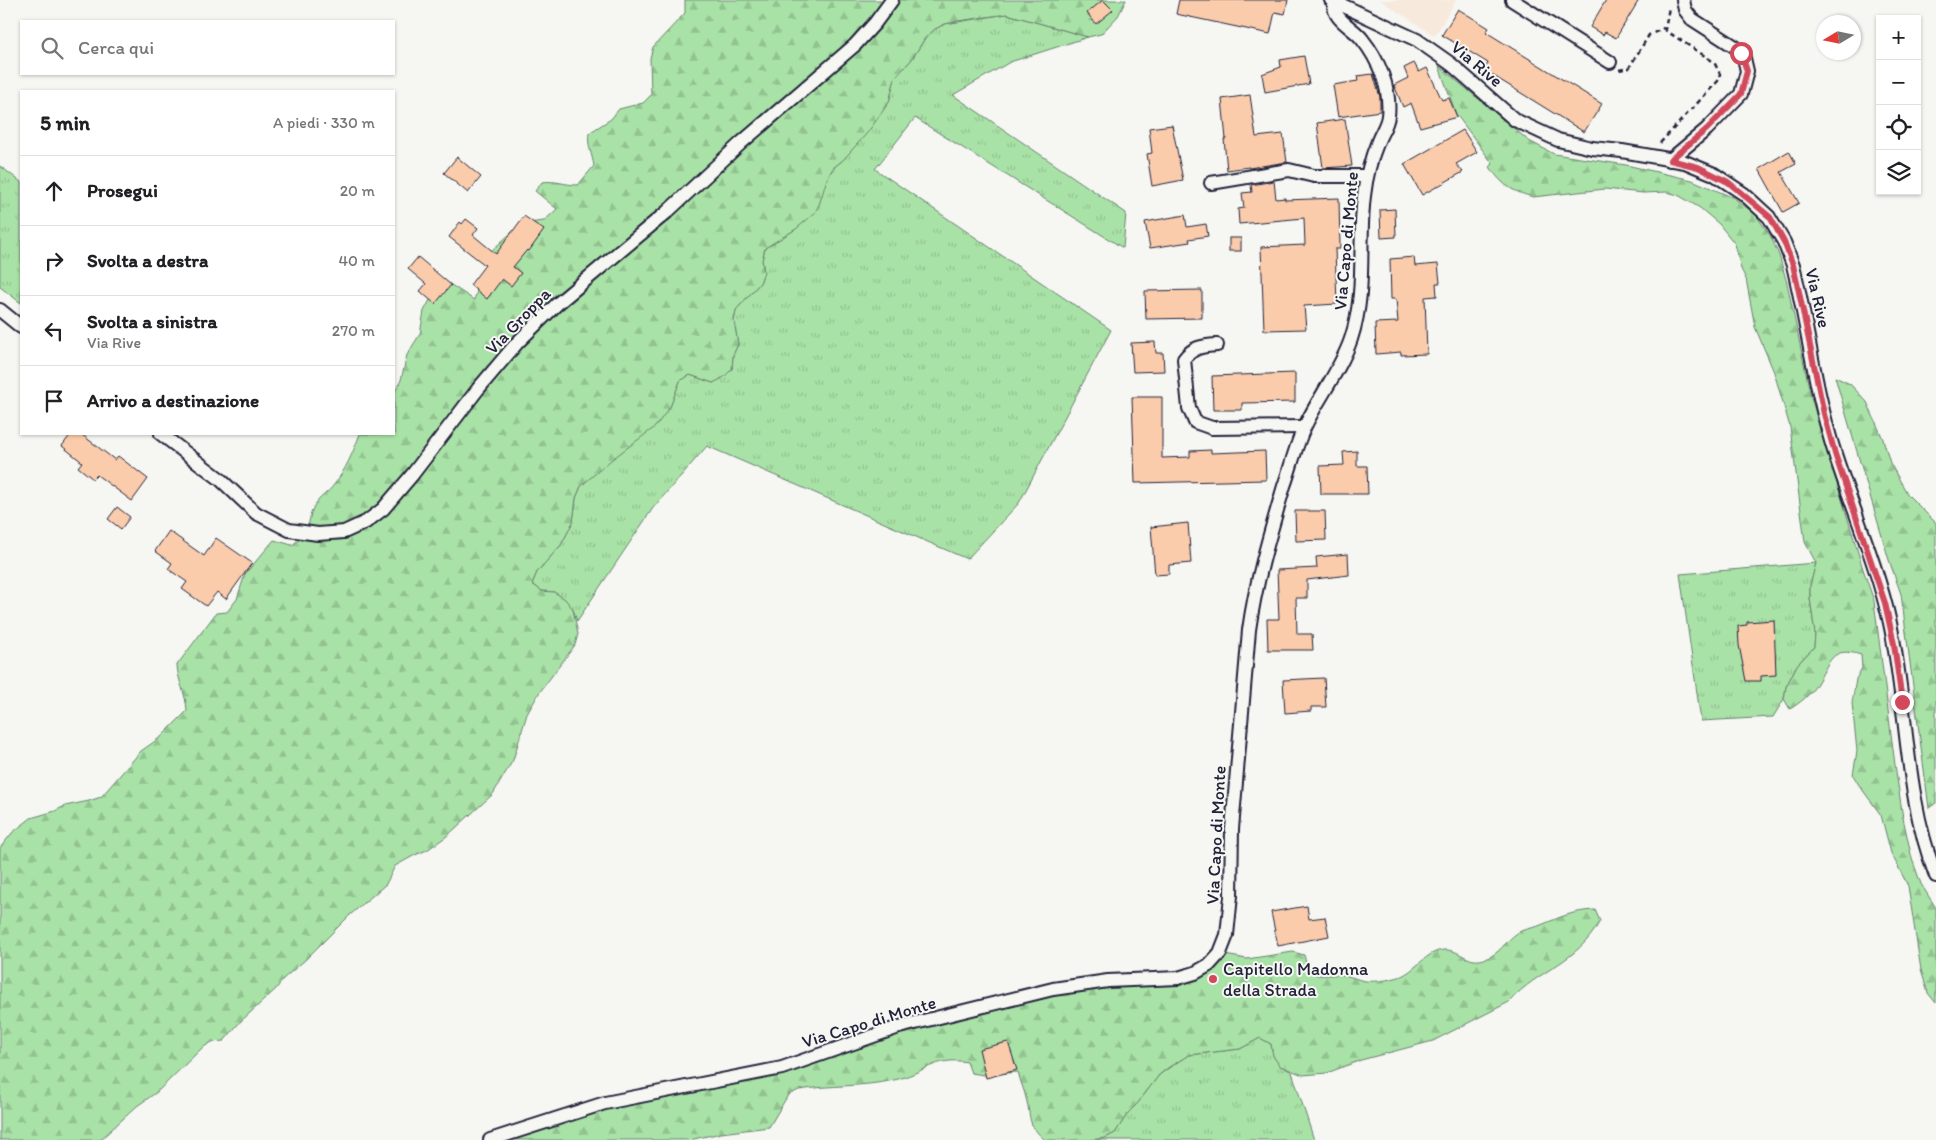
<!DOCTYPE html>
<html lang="it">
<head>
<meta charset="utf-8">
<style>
  body { margin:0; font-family:Itim,sans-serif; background:#f2f2f2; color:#202124 }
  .controls { position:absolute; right:15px; top:15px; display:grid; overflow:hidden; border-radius:0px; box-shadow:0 1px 4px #0004 }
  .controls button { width:45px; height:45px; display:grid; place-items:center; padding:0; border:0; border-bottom:1px solid #e0e0e0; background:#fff; color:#202124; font:25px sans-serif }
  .compass { position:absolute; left:1816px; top:15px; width:45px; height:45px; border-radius:50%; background:#fff; box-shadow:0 1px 4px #0004; rotate:260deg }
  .stop { position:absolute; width:15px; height:15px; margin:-11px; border:4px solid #d1495b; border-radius:50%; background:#fff }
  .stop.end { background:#d1495b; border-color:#fff; box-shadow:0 1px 5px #0008 }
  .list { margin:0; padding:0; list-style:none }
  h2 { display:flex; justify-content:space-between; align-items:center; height:65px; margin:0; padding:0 20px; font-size:21px }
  h2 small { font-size:16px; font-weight:400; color:#757577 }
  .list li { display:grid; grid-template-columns:32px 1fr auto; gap:15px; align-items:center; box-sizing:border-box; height:70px; padding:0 20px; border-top:1px solid #e0e0e0 }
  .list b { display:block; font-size:19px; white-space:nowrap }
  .list p { margin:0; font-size:16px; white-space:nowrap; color:#757577 }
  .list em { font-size:16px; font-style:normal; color:#757577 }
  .icon { flex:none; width:28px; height:28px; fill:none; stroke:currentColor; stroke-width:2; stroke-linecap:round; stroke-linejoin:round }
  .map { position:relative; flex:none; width:1936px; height:1140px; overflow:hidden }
  .search { position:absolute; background:#fff; box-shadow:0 1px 4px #0004; left:20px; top:20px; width:375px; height:55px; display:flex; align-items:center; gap:12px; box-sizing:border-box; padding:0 18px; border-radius:0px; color:#757577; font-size:19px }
  .panel { position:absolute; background:#fff; box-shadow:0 1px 4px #0004; left:20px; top:90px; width:375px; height:345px; border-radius:0px }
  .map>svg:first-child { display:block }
  .built { fill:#f8e9dd }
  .grass { fill:url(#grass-tufts); stroke:#668270 }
  .forest { fill:url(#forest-firs); stroke:#668270 }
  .building { fill:#fbccab; stroke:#22223b }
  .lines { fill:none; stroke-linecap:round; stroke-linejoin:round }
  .minor-casing { stroke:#22223b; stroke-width:16 }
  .path { stroke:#22223b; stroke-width:2.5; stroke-dasharray:5 4; stroke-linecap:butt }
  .minor { stroke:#f6f6f2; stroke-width:12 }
  .route { stroke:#d1495b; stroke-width:6 }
  .poi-dot { fill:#d1495b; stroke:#f6f6f2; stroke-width:2 }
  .labels { text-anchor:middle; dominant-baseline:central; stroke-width:4; stroke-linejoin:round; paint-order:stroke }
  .street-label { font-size:18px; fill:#22223b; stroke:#f6f6f2 }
  .poi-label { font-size:18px; fill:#22223b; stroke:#f6f6f2; text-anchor:start }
</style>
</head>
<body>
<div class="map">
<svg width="1936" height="1140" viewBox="0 0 1936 1140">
  <defs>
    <pattern id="grass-tufts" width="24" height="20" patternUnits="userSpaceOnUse" patternTransform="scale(1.25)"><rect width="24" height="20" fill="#a9e2a6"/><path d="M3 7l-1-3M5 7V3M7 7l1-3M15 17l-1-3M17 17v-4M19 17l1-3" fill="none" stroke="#91c290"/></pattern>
    <pattern id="forest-firs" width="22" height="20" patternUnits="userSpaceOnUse" patternTransform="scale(1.25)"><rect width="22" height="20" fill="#a9e2a6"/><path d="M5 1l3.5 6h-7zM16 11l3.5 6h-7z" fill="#91c290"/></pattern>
  </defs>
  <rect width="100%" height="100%" fill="#f6f6f2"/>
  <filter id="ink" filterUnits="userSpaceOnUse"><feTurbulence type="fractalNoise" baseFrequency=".02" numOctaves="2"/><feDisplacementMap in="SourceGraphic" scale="10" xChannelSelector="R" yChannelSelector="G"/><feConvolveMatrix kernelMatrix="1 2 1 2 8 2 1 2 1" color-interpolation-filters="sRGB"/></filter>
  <g filter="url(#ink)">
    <path class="built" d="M1380,0H1456L1435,36Z"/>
    <g class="grass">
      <path d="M1007,14L1088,37L1010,62L953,95L1126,213L1123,248L915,118L875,169L1111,330L1019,503L967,559L707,446L653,508L577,621L573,609L554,592L542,591L532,584L537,572L561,545L573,522L576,498L581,486L670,407L680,381L690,375L713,383L732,369L733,355L738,344L734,321L736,310L760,283L764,272L762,260L765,248L796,229L820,202L822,190L833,168L843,160L889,102L895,78L912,59L925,38L935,29L945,24Z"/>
      <path d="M0,166L21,182V303L0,287Z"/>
      <path d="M1816,563L1810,586V598L1815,634L1814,647L1797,665L1786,687L1784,699L1773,717L1701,721L1680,574Z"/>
      <path d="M1260,1038L1271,1044C1273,1059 1278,1065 1292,1072L1314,1140H1090L1105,1138L1115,1133L1128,1113L1137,1104L1159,1075L1179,1061L1189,1055L1240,1049Z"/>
    </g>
    <g class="forest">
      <path d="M685,0H1126L1118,16L1101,34L1088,37L1007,14L958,21L945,24L935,29L925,38L912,59L895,78L889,102L868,132L843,160L833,168L827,179L820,202L815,213L796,229L765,248L762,260L764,272L760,283L736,310L734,321L738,344L733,355L732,369L723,378L713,383L690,375L680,381L670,407L655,427L611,460L581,486L576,498L573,522L561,545L537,572L532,584L542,591L554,592L565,599L573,609L578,634L575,645L539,693L527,714L513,760L493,794L447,836L427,850L415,855L395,866L386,884L350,915L305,960L284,978L276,989L240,1022L224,1041L212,1042L202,1048L157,1092L137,1106L100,1140H0V848L12,833L31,818L55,811L65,806L89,801L101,797L141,751L161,737L187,711C186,693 178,682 177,665L216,613L227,612L237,599L245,574L274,540L292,545C316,528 304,519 317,502C321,496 329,492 333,486C346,470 353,452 360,434H394V394L401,380L407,355L420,334L424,311L430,300L445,281L474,300L490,252L521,224L544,221L557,209L535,191L542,182C555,180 565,185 578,185L594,166C592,153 587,146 589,133L611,119L619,109L643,103L651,95L650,58L653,47L685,13Z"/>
      <path d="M1439,66L1529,141L1554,154L1626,165L1692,180L1734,198L1755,214L1770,235L1779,255L1787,283L1811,397L1863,569L1874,601L1895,765L1903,818L1912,859L1921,884L1936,908V1003L1928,993L1921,970L1908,886L1891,853L1881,815L1859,785L1853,775L1857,751L1852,703L1856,679L1862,668L1861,655C1830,645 1830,663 1816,685C1810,695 1801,702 1790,709L1784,699L1786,687L1797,665L1814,647L1815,634L1810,598V586L1816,563L1805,542L1790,427L1774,372L1755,327L1746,279L1741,269L1735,244L1719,224L1700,208L1678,195L1667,192L1643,193L1605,189L1533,197C1511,191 1502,185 1490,167L1493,164L1456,114Z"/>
      <path d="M1835,377L1850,384L1867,402L1883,439L1890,463L1908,495L1936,523V803L1929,808L1901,594L1889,560Z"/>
      <path d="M1595,910L1600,921C1577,964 1539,968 1509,1002L1433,1041L1361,1060L1327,1073L1303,1075L1280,1066L1273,1056L1271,1044L1260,1038L1240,1049L1189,1055L1169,1067L1159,1075L1137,1104L1128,1113L1115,1133L1105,1138L1090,1140H1045C1026,1123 1032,1120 1026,1098C1024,1089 1020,1081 1018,1072L984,1075L971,1073L967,1062C935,1056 923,1074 894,1080C863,1087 830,1085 799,1090L788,1095L769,1127L721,1133L689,1140H502L572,1115L715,1085L870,1036L1023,998L1167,979L1225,955L1247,959L1293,952L1304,955L1307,967L1317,975C1325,976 1335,974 1343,975C1351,976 1358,980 1365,981C1376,982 1389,980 1399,977C1416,971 1426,951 1444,950C1462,949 1467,966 1487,958C1499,954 1506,941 1516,934C1524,928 1532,929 1541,925C1561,917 1572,911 1595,910Z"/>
    </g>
    <g class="building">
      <path d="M1103,0L1113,10L1096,24L1087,13Z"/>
      <path d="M1179,0H1288L1285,14L1275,12L1270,34L1176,14Z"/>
      <path d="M1606,0H1639L1616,38L1605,32L1603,35L1590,27Z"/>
      <path d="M1458,9L1489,28L1486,32L1602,104L1584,132L1484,70L1488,63L1442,35Z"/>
      <path d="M1304,56L1309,84L1265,92L1262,74L1281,67L1280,60Z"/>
      <path d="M1414,63L1419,72L1427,68L1442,100L1449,98L1457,117L1420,127L1411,103L1403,107L1394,85L1408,78L1404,68Z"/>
      <path d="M1373,74L1380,97V111L1338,117L1333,85L1358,81L1357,76Z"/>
      <path d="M1250,95L1256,137L1283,134L1287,162L1249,168V167L1227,170L1224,139H1226L1222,99Z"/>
      <path d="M1345,119L1352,166L1323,168L1317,123Z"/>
      <path d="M1172,125L1183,180L1152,186L1147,154L1152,153L1149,128Z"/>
      <path d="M1463,130L1477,152L1456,164L1463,172L1422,195L1404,164Z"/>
      <path d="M1789,151L1796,164L1781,172L1799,203L1783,212L1759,169Z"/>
      <path d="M457,157L481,177L468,193L444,173Z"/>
      <path d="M1274,181L1276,199L1285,198V200L1339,198L1340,249H1335L1337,304L1304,306L1306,329L1264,330L1261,247L1305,245L1304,218L1239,224L1238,209L1244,208L1242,193L1252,192L1251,185Z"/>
      <path d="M1395,209L1396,237L1381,238L1380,210Z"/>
      <path d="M1185,215L1187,227L1206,224L1208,236L1189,239L1190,242L1150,248L1145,222Z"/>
      <path d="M524,216L544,230L529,251L527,250L513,267L521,273L511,286L502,279L487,299L470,285L485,265L449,237L460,222L462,224L466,219L478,228L473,235L496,254Z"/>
      <rect x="1229" y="238" width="12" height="13"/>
      <path d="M418,257L451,285L435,304L420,291L426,284L408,269Z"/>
      <path d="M1414,257L1415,266L1438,264L1440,283H1436L1437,296L1425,297L1427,354L1401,355V352L1376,354L1375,323L1398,322L1396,299H1391L1390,259Z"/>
      <path d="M1202,290V318L1146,319L1145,291Z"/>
      <path d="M1155,342L1156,353H1163L1164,371L1133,372L1131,343Z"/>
      <path d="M1295,373V402L1242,403V410H1213L1212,376Z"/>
      <path d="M1132,397H1162V458L1190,457V451L1211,450V453L1265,451L1266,480L1135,483Z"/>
      <path d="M71,434H81L115,460L118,456L148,479L132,501L97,475L93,479L78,467L82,462L62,446Z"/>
      <path d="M1357,451V466H1367L1368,494H1321L1320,466L1344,465L1343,452Z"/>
      <path d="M117,507L130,517L121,529L108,519Z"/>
      <path d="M1295,511H1325L1326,540L1296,541Z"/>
      <path d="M1188,523L1191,563L1169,565V574L1155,575L1151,527Z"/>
      <path d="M169,531L204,556L216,538L252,563L226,599L217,592L206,606L182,589L187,582L168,569L172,563L155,551Z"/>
      <path d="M1348,554L1349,575L1307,580V598H1296L1297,634H1312L1313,650H1268L1267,619H1279L1277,570L1317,568L1316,557Z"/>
      <path d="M1774,620L1776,675L1761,676V681H1746L1739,645L1738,626L1747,625V622Z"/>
      <path d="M1324,678L1326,707H1311V711L1285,713L1283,680Z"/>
      <path d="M1307,906L1309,919L1325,917L1329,936L1278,946L1271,912Z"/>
      <path d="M1008,1042L1017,1070L986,1078L979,1049Z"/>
    </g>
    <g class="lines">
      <defs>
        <g id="minor">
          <path d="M1331,0L1417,40L1451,64L1515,120L1558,140L1592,148L1622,151L1685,162L1714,174L1744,194L1769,217L1784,242L1793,265C1808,327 1815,392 1835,454C1853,510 1877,565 1890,623C1908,708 1904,794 1936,876"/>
          <path d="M1512,0L1610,62"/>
          <path d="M1670,160L1707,129L1741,94L1747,71L1744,58L1737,48L1692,19L1685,10L1683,0"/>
          <path d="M1211,183L1289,170L1314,176H1367"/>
          <path d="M0,310L21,327"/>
          <path d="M1217,345C1202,346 1193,347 1184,359L1189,408L1195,422L1212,428L1304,427"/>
          <path d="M161,434L220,479L256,513L289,530L318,534L344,532L366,522L383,509L412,475L478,389L517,343L557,304L667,212L741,143L855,45L875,23L892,0"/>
          <path d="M490,1140L605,1103L782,1068L899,1027L1053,989L1108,981L1178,978L1195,973L1209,965L1220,953L1227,935L1231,896L1232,829L1249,630C1256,580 1270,534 1284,486C1291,467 1296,444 1305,426C1319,397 1341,369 1351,339C1367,291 1358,244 1364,196C1366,178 1371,158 1378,141C1381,133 1387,125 1388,116C1391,89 1379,60 1362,39C1353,27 1332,20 1334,2"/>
        </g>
      </defs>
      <use href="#minor" class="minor-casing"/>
      <g class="path">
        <path d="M1619,70L1629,68L1649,35L1664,28"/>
        <path d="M1660,143L1718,81L1720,74L1714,62L1665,30L1669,7"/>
      </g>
      <use href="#minor" class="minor"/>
    </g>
  </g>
  <g class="lines" filter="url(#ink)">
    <path class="route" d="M1741,53L1747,71L1741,94L1707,129L1670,160L1698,167L1728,182L1770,217L1784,242L1793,265L1799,292L1824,414L1835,454L1885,603L1894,644L1902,702"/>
  </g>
  <circle class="poi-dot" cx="1213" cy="979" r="5"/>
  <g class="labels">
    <g class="street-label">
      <text transform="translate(1477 64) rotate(40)">Via Rive</text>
      <text transform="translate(1346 241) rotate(-85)">Via Capo di Monte</text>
      <text transform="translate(1818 298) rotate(77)">Via Rive</text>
      <text transform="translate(518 321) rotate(-46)">Via Groppa</text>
      <text transform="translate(1216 835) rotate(-87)">Via Capo di Monte</text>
      <text transform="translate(869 1022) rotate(-17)">Via Capo di Monte</text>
    </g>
    <g class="poi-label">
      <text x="1223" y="969">Capitello Madonna<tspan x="1223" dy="21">della Strada</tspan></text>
    </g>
  </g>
</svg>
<div class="controls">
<button>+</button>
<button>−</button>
<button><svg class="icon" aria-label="locate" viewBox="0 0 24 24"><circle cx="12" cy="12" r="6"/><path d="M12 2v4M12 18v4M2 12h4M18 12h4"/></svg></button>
<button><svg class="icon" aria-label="layers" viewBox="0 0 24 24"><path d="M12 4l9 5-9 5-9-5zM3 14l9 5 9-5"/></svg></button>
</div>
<svg class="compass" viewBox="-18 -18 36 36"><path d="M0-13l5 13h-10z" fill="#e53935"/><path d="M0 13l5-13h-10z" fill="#757577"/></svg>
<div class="stop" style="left:1741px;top:53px"></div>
<div class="stop end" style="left:1902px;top:702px"></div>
<div class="search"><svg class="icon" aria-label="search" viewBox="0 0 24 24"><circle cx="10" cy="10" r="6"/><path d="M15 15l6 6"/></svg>Cerca qui</div>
<section class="panel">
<h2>5 min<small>A piedi · 330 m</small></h2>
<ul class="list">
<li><svg class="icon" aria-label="ahead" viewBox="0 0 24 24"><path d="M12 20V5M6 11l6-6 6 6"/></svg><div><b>Prosegui</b></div><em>20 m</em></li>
<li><svg class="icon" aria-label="right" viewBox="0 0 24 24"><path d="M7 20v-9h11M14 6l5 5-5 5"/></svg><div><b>Svolta a destra</b></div><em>40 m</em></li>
<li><svg class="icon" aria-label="left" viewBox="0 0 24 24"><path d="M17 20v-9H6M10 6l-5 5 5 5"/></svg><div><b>Svolta a sinistra</b><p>Via Rive</p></div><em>270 m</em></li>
<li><svg class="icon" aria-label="arrive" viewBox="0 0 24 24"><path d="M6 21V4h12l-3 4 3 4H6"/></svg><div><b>Arrivo a destinazione</b></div></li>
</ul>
</section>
</div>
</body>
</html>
